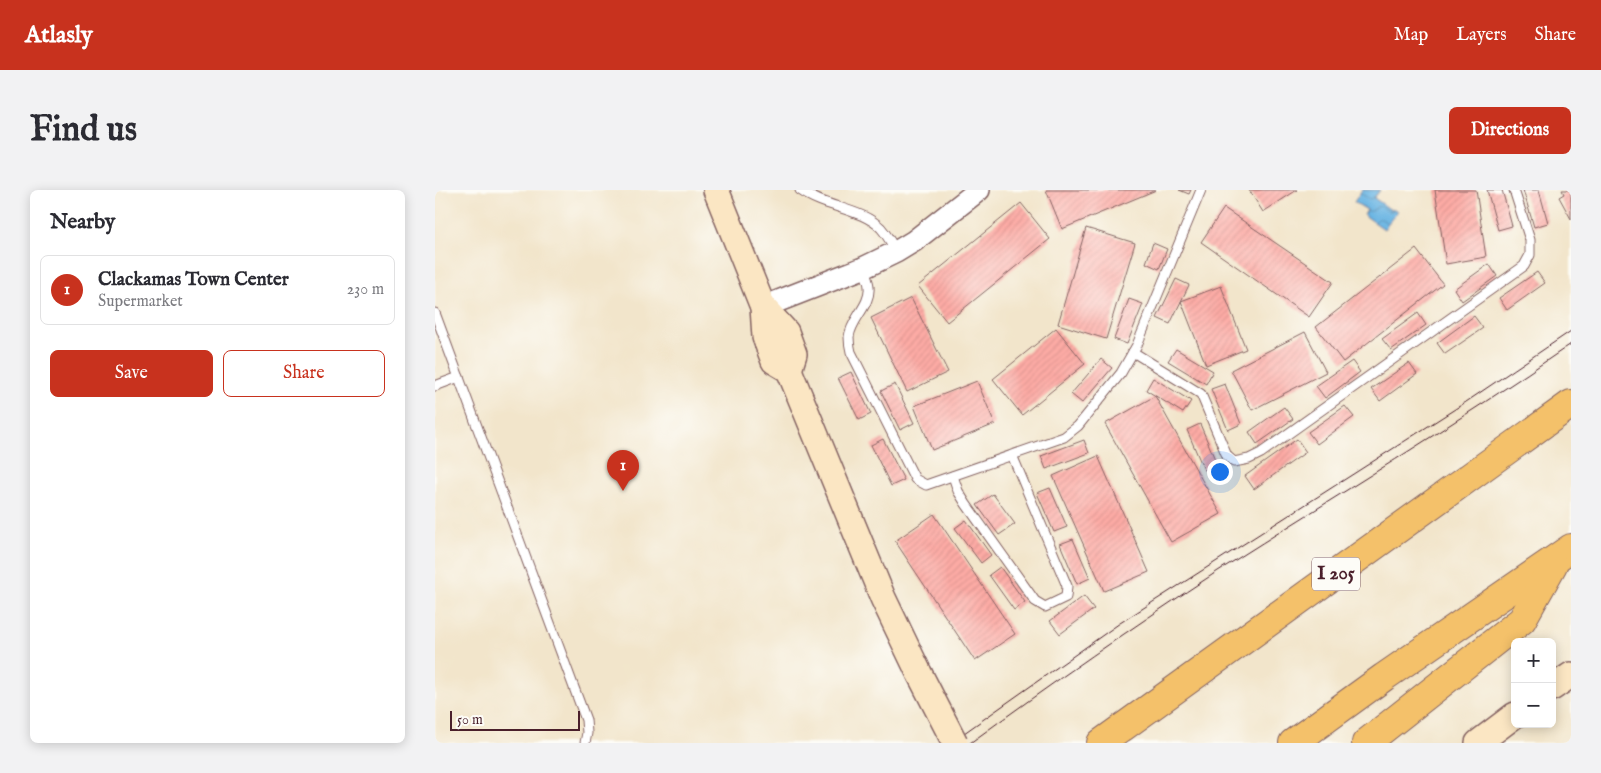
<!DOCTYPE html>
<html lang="en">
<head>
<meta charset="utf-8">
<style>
  body { margin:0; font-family:"IM FELL English",serif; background:#f2f2f3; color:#2b2b33 }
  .controls { position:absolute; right:15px; bottom:15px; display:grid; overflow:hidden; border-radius:8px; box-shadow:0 2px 12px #0003 }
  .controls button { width:45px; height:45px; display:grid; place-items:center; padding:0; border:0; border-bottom:1px solid #e1e1e2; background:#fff; color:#2b2b33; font:25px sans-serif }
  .scale { position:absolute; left:15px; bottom:12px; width:130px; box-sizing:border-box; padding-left:5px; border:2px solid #4a1f2b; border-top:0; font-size:14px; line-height:18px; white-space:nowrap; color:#4a1f2b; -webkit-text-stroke:4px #fdfcf7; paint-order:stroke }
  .you { position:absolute; left:784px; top:281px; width:18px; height:18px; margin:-12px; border:4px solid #fff; border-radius:50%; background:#1a73e8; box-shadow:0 0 0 8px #1a73e833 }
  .badge { display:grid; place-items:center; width:32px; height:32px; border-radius:50%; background:#c8321e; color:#fff; font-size:16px; font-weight:700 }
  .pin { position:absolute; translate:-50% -41px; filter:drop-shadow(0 1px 2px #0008) }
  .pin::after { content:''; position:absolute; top:26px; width:18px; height:15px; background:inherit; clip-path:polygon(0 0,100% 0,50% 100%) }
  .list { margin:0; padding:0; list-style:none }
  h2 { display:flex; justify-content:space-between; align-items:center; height:65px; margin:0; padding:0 20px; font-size:21px }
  h2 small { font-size:16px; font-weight:400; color:#7c7c81 }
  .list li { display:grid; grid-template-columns:32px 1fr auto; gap:15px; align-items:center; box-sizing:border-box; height:70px; margin:0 10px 10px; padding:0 10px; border:1px solid #e1e1e2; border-radius:8px }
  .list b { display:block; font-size:19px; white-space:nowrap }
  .list p { margin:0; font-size:16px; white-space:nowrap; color:#7c7c81 }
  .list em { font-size:16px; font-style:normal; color:#7c7c81 }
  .actions { display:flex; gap:10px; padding:15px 20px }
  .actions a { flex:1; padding:11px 0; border:1px solid #c8321e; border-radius:8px; text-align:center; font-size:18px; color:#c8321e }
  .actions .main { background:#c8321e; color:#fff }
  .map { position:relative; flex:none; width:1136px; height:553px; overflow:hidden; border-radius:8px }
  header { display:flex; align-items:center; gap:30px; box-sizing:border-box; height:70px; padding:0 25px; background:#c8321e; color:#fff }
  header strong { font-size:24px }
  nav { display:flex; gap:28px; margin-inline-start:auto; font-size:18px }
  .intro { display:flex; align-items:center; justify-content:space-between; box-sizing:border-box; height:120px; padding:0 30px }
  h1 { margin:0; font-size:35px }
  .button { padding:12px 22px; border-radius:8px; background:#c8321e; color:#fff; font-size:18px; font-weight:700 }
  main { display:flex; gap:30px; padding:0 30px }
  aside { flex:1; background:#fff; border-radius:8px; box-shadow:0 2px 12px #0003 }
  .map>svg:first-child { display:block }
  .water { fill:url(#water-waves); stroke:#5a6a87 }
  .building { fill:url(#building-hatch) }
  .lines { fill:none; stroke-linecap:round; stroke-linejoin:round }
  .service-casing { stroke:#856463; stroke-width:11 }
  .tertiary-casing { stroke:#856463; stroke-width:24 }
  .secondary-casing { stroke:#856463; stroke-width:28 }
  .motorway-casing { stroke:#856463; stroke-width:30 }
  .service { stroke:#fff; stroke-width:9 }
  .tertiary { stroke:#fff; stroke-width:21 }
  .secondary { stroke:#fbe6c3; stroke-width:25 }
  .motorway { stroke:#f4c16a; stroke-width:28 }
  .tram { stroke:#4a1f2b; stroke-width:1 }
  .secondary-bridge-casing { stroke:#856463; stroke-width:28; stroke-linecap:butt }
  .secondary-bridge { stroke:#fbe6c3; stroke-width:25 }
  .labels { text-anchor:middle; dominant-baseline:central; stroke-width:4; stroke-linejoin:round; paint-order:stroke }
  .shield { fill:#fdfcf7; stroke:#806168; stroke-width:1 }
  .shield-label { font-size:19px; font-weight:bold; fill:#4a1f2b }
</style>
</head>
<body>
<header>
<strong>Atlasly</strong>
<nav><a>Map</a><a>Layers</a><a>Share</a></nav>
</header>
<div class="intro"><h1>Find us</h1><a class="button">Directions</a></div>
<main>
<aside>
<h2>Nearby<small></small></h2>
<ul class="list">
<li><span class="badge">1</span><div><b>Clackamas Town Center</b><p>Supermarket</p></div><em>230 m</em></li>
</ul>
<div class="actions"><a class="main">Save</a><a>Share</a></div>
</aside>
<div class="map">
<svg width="1136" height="553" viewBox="0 0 1136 553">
  <defs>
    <pattern id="water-waves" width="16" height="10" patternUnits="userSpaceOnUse" patternTransform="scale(1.25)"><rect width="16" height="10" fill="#6bb5e3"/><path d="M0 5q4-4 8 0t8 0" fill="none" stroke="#5a93b8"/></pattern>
    <pattern id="building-hatch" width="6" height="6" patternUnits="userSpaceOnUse" patternTransform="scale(1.25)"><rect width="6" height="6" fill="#fdaba5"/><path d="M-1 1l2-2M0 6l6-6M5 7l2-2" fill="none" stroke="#da938e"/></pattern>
  </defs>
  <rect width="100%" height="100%" fill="#fdfcf7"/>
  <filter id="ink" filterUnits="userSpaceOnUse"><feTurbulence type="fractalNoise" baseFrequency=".02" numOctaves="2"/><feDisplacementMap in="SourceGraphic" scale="10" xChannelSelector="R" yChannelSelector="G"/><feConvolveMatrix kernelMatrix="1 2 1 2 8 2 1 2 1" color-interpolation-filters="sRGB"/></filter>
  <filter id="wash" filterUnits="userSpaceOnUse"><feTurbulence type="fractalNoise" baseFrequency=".0096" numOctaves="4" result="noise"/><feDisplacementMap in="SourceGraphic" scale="20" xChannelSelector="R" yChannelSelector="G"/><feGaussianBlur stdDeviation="1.12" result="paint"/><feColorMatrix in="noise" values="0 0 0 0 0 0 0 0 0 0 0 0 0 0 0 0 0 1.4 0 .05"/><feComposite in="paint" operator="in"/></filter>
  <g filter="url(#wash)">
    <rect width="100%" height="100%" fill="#f2e5cb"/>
    <path class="water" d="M927,0H945L939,8L956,20L958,18L962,21L949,39L929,25L932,20L919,12Z"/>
    <g id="blocks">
      <g class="building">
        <path d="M611,0H721L627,39Z"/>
        <path d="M744,0H756L754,4Z"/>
        <path d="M814,0H862L828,22Z"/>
        <path d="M1000,0H1041L1051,67L1011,74Z"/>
        <path d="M1052,0H1067L1077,36L1063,40Z"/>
        <path d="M1088,0H1104L1113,33L1099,37Z"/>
        <path d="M1127,0H1136V29L1124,7L1129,4Z"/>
        <path d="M586,13L615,49L512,132L483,96Z"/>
        <path d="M789,18L898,92L874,127L766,52Z"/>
        <path d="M651,38L700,53L671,149L623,134Z"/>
        <path d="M718,53L732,59L724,79L711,73Z"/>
        <path d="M981,59L1008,94L908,172L881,137Z"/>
        <path d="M1054,74L1062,86L1027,111L1019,99Z"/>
        <path d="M1102,82L1110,93L1072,120L1064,108Z"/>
        <path d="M741,89L754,95L735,134L722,128Z"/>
        <path d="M786,96L811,159L771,175L746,111Z"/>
        <path d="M476,108L513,182L472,202L436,128Z"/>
        <path d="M694,109L708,114L692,154L679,149Z"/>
        <path d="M983,123L991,135L956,160L947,149Z"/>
        <path d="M1039,126L1048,138L1010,164L1002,153Z"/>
        <path d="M621,138L650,174L587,225L558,189Z"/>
        <path d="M870,142L891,182L817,220L796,180Z"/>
        <path d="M741,159L778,181L771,194L733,171Z"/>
        <path d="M666,169L677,178L647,213L636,204Z"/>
        <path d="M917,171L925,182L890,208L881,196Z"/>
        <path d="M974,173L982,184L945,211L936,199Z"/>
        <path d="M416,182L436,224L424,230L403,188Z"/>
        <path d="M718,188L756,211L748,223L711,200Z"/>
        <path d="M542,191L560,234L497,260L479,216Z"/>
        <path d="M460,194L479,233L465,240L446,201Z"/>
        <path d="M790,194L806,234L793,240L776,199Z"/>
        <path d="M720,206L786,324L736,352L670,234Z"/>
        <path d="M910,216L919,227L882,254L873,242Z"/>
        <path d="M849,217L858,229L822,254L814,242Z"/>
        <path d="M765,234L782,274L769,280L752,240Z"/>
        <path d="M448,249L469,290L456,296L436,255Z"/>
        <path d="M862,249L871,262L819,299L810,286Z"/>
        <path d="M649,250L654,263L611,279L606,266Z"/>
        <path d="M663,266L714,382L669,401L618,286Z"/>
        <path d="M615,298L632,337L619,342L602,303Z"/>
        <path d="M558,304L580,334L564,345L542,315Z"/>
        <path d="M499,324L580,444L540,471L460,351Z"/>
        <path d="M531,330L556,365L546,373L520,338Z"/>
        <path d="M638,349L655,388L642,394L625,354Z"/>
        <path d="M565,377L590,412L579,420L554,385Z"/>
        <path d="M649,406L659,419L625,444L615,431Z"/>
      </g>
    </g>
  </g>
  <g filter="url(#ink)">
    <use href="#blocks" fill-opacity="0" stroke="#856463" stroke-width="1"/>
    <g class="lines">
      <defs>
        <g id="service">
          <path d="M365,0C390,18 426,18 446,38C452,45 457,54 461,61"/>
          <path d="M428,78C430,84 434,91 434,97C436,115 416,129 414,147C414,152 415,158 416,162L480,289L491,295L629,247L643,236L686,183L702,155L766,0"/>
          <path d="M0,123L151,530L152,543L150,553"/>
          <path d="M698,162L766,204L792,266L799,272L814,269L826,263L1089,76L1095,65V50L1079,0"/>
          <path d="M0,196L24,187"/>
          <path d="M518,286L523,301L531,314L600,411L610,417L631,407L632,396L577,265"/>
        </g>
        <path id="tertiary" d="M328,117L428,78L461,62L479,51L544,0"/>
        <g id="secondary">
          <path d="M281,0L328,117L330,147L339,171L354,180L448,408L484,483"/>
          <path d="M328,117L351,142L359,164L354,180"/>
          <path d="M1117,498L1136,485"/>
          <path d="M1043,553L1080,525"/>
        </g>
        <g id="motorway">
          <path d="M666,553L1136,214"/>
          <path d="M858,553L949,487L1136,358"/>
          <path d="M931,553L1087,430L1118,375"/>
        </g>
      </defs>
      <use href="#service" class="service-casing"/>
      <use href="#tertiary" class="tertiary-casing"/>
      <use href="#secondary" class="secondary-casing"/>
      <use href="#motorway" class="motorway-casing"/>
      <use href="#service" class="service"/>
      <use href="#tertiary" class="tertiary"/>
      <use href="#secondary" class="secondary"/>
      <use href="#motorway" class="motorway"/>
      <g class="tram">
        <path d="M515,553L685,433L1031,212L1136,141"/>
        <path d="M535,553C616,494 699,436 783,381C901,306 1021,234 1136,154"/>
      </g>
      <defs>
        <path id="secondary-bridge" d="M484,483L520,553"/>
      </defs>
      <use href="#secondary-bridge" class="secondary-bridge-casing"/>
      <use href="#secondary-bridge" class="secondary-bridge"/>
    </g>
  </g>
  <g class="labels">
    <rect class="shield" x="877" y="367.5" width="48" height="33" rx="4"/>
    <g class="shield-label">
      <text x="901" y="384">I 205</text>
    </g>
  </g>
</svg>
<div class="controls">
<button>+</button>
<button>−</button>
</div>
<div class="scale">50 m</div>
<div class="you"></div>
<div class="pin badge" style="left:188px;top:301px">1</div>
</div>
</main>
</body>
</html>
